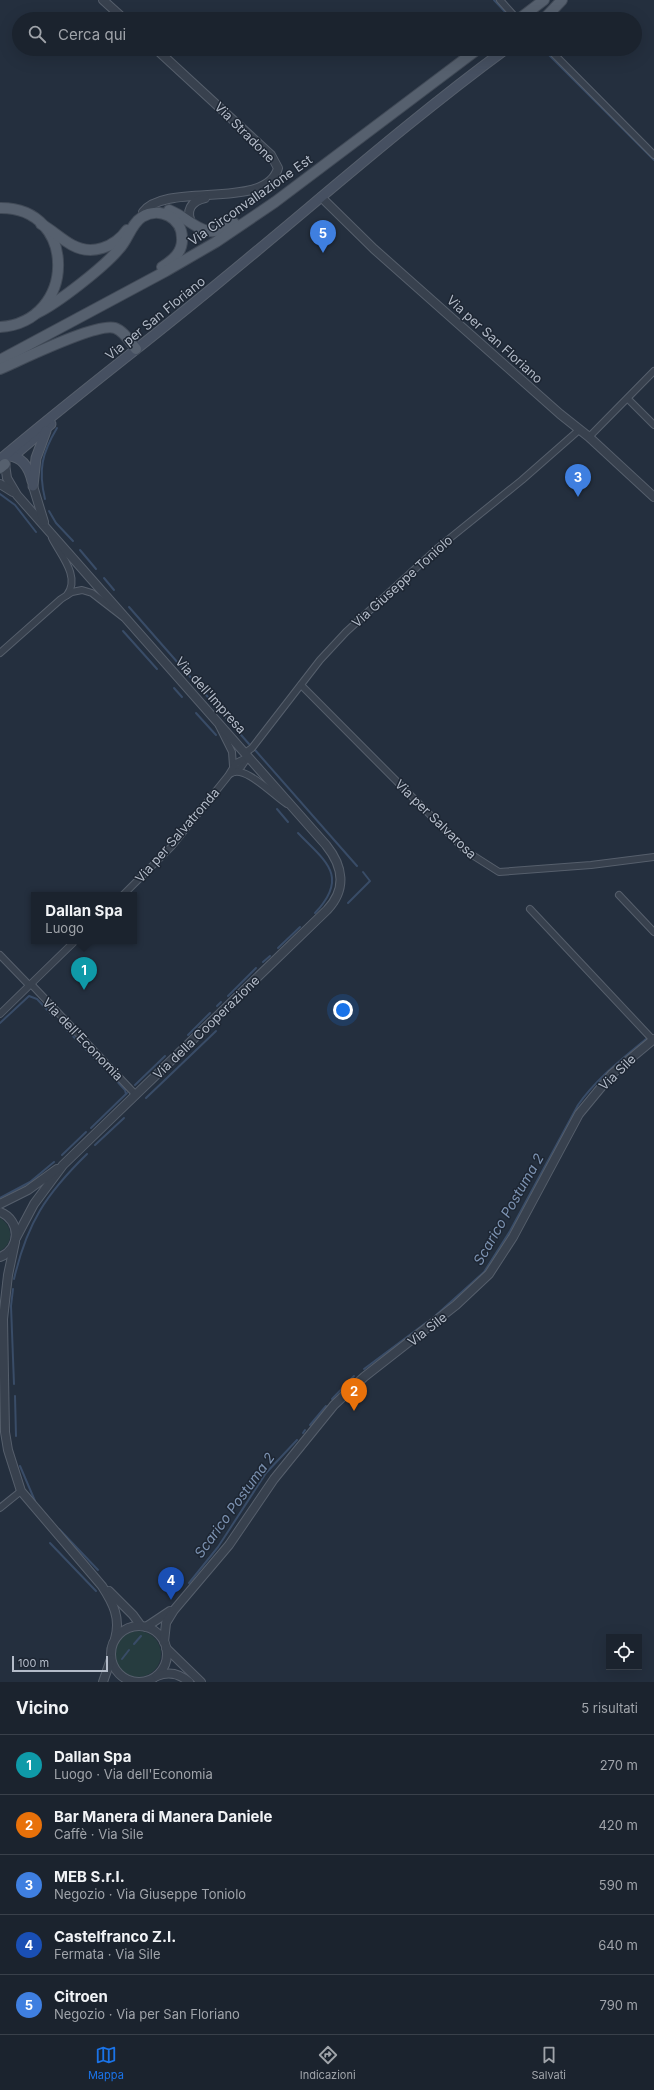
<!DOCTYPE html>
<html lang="it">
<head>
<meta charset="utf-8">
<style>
  body { margin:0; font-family:Inter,sans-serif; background:#242b36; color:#f1f3f6 }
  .controls { position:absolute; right:12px; bottom:12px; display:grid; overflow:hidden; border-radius:0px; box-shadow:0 4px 16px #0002 }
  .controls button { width:36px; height:36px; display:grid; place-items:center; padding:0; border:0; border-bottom:1px solid #39404a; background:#1b232e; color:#f1f3f6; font:20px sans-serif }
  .scale { position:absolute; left:12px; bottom:10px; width:96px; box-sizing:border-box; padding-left:4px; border:2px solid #b4bcc9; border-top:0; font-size:11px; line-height:14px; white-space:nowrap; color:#b4bcc9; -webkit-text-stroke:3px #1d2633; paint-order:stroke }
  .you { position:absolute; left:343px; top:1010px; width:14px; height:14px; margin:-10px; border:3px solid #fff; border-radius:50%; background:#1a73e8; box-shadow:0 0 0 6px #1a73e833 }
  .badge { display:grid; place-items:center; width:26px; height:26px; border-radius:50%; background:#1a73e8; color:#fff; font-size:13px; font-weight:700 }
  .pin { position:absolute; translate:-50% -33px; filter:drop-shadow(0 1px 2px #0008) }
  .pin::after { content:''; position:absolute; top:21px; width:14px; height:12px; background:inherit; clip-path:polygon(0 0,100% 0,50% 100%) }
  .popup { position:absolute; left:31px; top:892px; width:106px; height:52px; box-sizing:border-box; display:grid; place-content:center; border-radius:0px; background:#1b232e; filter:drop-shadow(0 1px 3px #0005); font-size:13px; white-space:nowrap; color:#a0a4aa }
  .popup b { font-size:15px; color:#f1f3f6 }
  .popup::after { content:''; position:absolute; left:50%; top:100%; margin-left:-8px; border:8px solid transparent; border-top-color:#1b232e }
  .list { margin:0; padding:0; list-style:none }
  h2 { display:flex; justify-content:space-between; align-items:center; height:52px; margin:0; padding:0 16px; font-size:17px }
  h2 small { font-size:13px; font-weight:400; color:#a0a4aa }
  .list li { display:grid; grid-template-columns:26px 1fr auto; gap:12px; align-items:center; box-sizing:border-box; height:60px; padding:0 16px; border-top:1px solid #39404a }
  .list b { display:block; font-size:15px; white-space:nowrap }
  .list p { margin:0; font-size:13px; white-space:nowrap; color:#a0a4aa }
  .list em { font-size:13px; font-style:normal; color:#a0a4aa }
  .icon { flex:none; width:22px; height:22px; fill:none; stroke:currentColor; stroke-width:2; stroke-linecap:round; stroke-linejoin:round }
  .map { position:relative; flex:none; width:654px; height:1682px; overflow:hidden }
  .search { position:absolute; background:#1b232e; box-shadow:0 4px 16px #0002; left:12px; right:12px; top:12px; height:44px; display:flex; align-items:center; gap:10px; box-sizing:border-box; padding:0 14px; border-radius:22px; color:#a0a4aa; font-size:15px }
  .sheet { height:352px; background:#1b232e }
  nav { display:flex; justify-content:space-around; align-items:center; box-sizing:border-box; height:56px; border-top:1px solid #39404a; background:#1b232e; font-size:11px; color:#a0a4aa }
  nav a { display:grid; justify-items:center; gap:2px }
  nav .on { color:#1a73e8 }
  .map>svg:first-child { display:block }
  .green { fill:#263c3f }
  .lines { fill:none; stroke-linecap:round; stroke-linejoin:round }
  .stream { stroke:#394c67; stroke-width:2 }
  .minor-casing { stroke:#565f6c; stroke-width:8 }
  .tertiary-casing { stroke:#565f6c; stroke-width:10 }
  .secondary-casing { stroke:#565f6c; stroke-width:11 }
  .primary-casing { stroke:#414a57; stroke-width:12 }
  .minor { stroke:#38414e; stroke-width:6 }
  .tertiary { stroke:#38414e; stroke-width:8 }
  .secondary { stroke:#465061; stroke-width:9 }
  .primary { stroke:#56606e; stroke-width:10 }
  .labels { text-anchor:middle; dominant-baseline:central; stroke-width:3; stroke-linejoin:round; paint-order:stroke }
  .street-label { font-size:13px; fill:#b4bcc9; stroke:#1d2633 }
  .water-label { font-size:14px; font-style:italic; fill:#7c92b1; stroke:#1d2633 }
</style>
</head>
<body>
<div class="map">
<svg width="654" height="1682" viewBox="0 0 654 1682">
  <rect width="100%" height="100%" fill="#242f3e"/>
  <g class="green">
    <path d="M0,1218C13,1226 14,1243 0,1251Z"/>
    <circle cx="138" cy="1654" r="23"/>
  </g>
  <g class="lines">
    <g class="stream">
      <path d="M494,0L508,15"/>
      <path d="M543,49L654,160"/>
      <path d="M0,494L15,505L36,532"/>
      <path d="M45,499C38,470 42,453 57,428"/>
      <path d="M49,511L56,523L73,541"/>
      <path d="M80,550L96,569"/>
      <path d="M104,578L114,590"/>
      <path d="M129,607L249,744"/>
      <path d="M123,631L157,669"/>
      <path d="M174,688L182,697"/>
      <path d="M196,713L216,735"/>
      <path d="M255,750L357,866"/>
      <path d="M277,809L288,822"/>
      <path d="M298,833C325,861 350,876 315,913"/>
      <path d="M348,903L370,881L363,872"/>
      <path d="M278,948L300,927"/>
      <path d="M263,962L270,956"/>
      <path d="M228,996L256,968"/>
      <path d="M217,1006L221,1002"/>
      <path d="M0,1023L29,996L37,999L53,1016"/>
      <path d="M63,1026L107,1071"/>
      <path d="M188,1035L210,1013"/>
      <path d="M114,1078L125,1090L126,1094"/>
      <path d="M135,1085L165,1056"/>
      <path d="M146,1098L216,1031"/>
      <path d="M91,1128L127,1093"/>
      <path d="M95,1145L124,1118"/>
      <path d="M62,1155L86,1132"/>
      <path d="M0,1198L30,1182L54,1162"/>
      <path d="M14,1279C27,1223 46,1194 87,1154"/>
      <path d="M13,1289L11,1306L14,1384"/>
      <path d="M434,1317L484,1272L510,1231L578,1105C597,1078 621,1060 646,1039"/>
      <path d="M364,1369L427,1322"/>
      <path d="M15,1396L16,1436"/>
      <path d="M332,1399L354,1376"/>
      <path d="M310,1425L326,1406"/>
      <path d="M303,1433L305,1430"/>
      <path d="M20,1466L35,1501"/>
      <path d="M59,1529L98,1570"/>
      <path d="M50,1543L96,1591"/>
      <path d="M189,1583L218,1547L266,1473L297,1440"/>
      <path d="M134,1644L141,1636"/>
      <path d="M122,1659L129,1650"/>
    </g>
    <defs>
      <g id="minor">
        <path d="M500,0L517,19"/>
        <path d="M549,49L654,155"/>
        <path d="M628,399L654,425"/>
        <path d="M589,437L654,371"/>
        <path d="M52,538C60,554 81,577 67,595"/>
        <path d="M0,653L61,599L72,592L82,590L92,593L123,617"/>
        <path d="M301,685L466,851L499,872L591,865L654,857"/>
        <path d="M219,726L232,752L233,766"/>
        <path d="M245,753L252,748L320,660L346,632L439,547L522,480L579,430"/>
        <path d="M234,772L241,767L248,757"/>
        <path d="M230,774C244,763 275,797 287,804"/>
        <path d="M123,895L171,847L228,776L236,763L248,757"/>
        <path d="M619,895L654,932"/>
        <path d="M530,909L653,1040"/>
        <path d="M0,955L29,985"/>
        <path d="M31,984L136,1095"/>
        <path d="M0,1014L75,941"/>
        <path d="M0,1508L21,1491"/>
      </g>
      <g id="tertiary">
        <path d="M103,0L124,19"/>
        <path d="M321,197L374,249L560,414L589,437L654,497"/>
        <path d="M143,212C167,181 267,211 278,168L271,155L156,49"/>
        <path d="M192,224C185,211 191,201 205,198"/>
        <path d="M5,464L7,478L17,495L326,845C343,866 347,889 327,910L63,1165L34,1204L16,1238"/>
        <path d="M0,484L13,492"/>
        <path d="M33,486L44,522"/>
        <path d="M0,1204L28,1190L57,1169"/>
        <path d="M0,1212C21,1220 21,1249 0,1257"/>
        <path d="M15,1242L8,1275L3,1319L5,1432L8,1450L21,1491L102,1586C113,1603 121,1618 115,1639"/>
        <path d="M109,1591L133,1615L141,1626"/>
        <circle cx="139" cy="1654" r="28"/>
        <path d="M146,1627L170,1611"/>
        <path d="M164,1642L166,1623L174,1610L229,1545L274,1479L334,1405L364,1377L456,1305L489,1274L513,1237L579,1114L612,1074L654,1039"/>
        <path d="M166,1648L201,1682"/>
        <path d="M157,1676C169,1671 179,1673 189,1682"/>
        <path d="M103,1682L111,1659"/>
      </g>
      <g id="secondary">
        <path d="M18,452L51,424"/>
        <path d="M9,456C23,457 29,468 32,481"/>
        <path d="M3,457C75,396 151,339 223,279C317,202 408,121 506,49"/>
        <path d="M33,486L36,458L46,431"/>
      </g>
      <g id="primary">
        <path d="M519,19L544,0"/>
        <path d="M544,19L562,0"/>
        <path d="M0,208C78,207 77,322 0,327"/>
        <path d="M169,210C194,220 204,244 234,223"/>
        <path d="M41,224C52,230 61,239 72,245C92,256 115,247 127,230"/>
        <path d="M37,313C58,303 104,267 119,249C128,240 131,224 142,217C160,206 182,218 182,238C183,252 173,260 162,267"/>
        <path d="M0,360L166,271L216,242L275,202L478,49"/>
        <path d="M0,369C21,360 97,322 115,328C124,331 130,342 136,349"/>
        <path d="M0,468L5,464"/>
      </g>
    </defs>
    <use href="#minor" class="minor-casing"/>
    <use href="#tertiary" class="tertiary-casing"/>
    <use href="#secondary" class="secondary-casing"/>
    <use href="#primary" class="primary-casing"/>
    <use href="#minor" class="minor"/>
    <use href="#tertiary" class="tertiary"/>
    <use href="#secondary" class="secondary"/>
    <use href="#primary" class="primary"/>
  </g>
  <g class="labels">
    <g class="street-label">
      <text transform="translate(245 132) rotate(45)">Via Stradone</text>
      <text transform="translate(250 200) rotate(-35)">Via Circonvallazione Est</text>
      <text transform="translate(155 318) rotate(-39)">Via per San Floriano</text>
      <text transform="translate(495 339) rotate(42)">Via per San Floriano</text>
      <text transform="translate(402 581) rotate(-42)">Via Giuseppe Toniolo</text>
      <text transform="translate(211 695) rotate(48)">Via dell'Impresa</text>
      <text transform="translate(436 819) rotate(44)">Via per Salvarosa</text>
      <text transform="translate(177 835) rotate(-49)">Via per Salvatronda</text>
      <text transform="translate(206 1027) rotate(-44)">Via della Cooperazione</text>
      <text transform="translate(83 1039) rotate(46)">Via dell'Economia</text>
      <text transform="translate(617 1072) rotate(-44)">Via Sile</text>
      <text transform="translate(427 1329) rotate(-38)">Via Sile</text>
    </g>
    <g class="water-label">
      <text transform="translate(508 1209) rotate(-60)">Scarico Postuma 2</text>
      <text transform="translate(234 1505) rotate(-54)">Scarico Postuma 2</text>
    </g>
  </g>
</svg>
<div class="controls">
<button><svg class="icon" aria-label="locate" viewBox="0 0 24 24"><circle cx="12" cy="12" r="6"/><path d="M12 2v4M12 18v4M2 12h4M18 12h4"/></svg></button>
</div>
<div class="scale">100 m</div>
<div class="you"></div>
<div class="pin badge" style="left:84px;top:990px;background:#0f9aa8">1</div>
<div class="popup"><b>Dallan Spa</b>Luogo</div>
<div class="pin badge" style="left:354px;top:1411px;background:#e8710a">2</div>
<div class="pin badge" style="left:578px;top:497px;background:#3f7fe0">3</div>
<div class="pin badge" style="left:171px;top:1600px;background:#1a4fb4">4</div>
<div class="pin badge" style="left:323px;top:253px;background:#3f7fe0">5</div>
<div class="search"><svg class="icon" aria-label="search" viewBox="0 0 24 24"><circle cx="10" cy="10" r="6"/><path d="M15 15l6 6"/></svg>Cerca qui</div>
</div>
<section class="sheet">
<h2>Vicino<small>5 risultati</small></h2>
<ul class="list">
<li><span class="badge" style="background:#0f9aa8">1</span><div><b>Dallan Spa</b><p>Luogo · Via dell'Economia</p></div><em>270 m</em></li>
<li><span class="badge" style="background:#e8710a">2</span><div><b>Bar Manera di Manera Daniele</b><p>Caffè · Via Sile</p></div><em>420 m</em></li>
<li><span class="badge" style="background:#3f7fe0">3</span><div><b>MEB S.r.l.</b><p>Negozio · Via Giuseppe Toniolo</p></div><em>590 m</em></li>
<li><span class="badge" style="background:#1a4fb4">4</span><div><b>Castelfranco Z.I.</b><p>Fermata · Via Sile</p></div><em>640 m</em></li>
<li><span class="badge" style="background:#3f7fe0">5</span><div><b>Citroen</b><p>Negozio · Via per San Floriano</p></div><em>790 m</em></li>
</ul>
</section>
<nav>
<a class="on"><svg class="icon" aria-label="map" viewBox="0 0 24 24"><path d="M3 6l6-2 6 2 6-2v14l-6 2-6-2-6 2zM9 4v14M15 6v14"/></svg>Mappa</a>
<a><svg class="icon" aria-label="directions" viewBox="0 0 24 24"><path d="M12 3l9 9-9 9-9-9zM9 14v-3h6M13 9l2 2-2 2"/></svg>Indicazioni</a>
<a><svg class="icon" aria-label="saved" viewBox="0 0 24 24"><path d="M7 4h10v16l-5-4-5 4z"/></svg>Salvati</a>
</nav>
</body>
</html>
